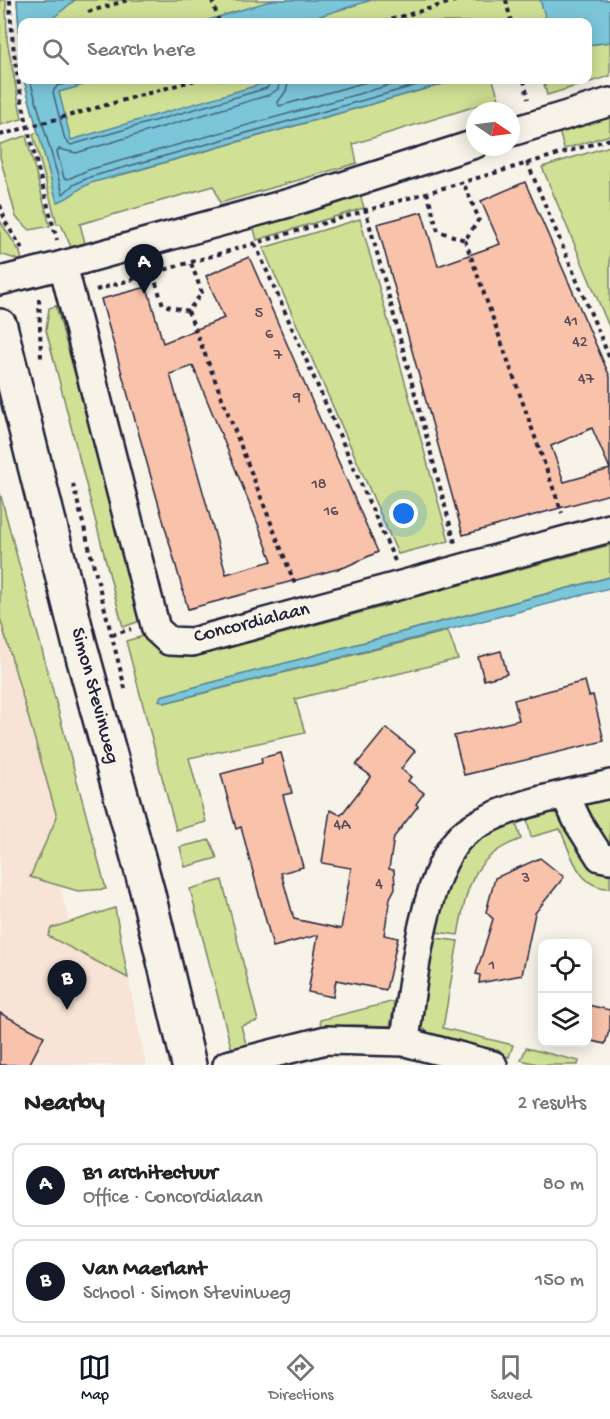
<!DOCTYPE html>
<html lang="en">
<head>
<meta charset="utf-8">
<style>
  body { margin:0; font-family:"Gochi Hand",sans-serif; background:#f6f6f6; color:#222 }
  .controls { position:absolute; right:18px; bottom:18px; display:grid; overflow:hidden; border-radius:12px; box-shadow:0 3px 15px #0003 }
  .controls button { width:54px; height:54px; display:grid; place-items:center; padding:0; border:0; border-bottom:2px solid #e0e0e0; background:#fff; color:#222; font:30px sans-serif }
  .compass { position:absolute; left:466px; top:102px; width:54px; height:54px; border-radius:50%; background:#fff; box-shadow:0 3px 15px #0003; rotate:103deg }
  .you { position:absolute; left:404px; top:514px; width:21px; height:21px; margin:-15px; border:4px solid #fff; border-radius:50%; background:#1a73e8; box-shadow:0 0 0 9px #1a73e833 }
  .badge { display:grid; place-items:center; width:39px; height:39px; border-radius:50%; background:#111827; color:#fff; font-size:20px; font-weight:700 }
  .pin { position:absolute; translate:-50% -50px; filter:drop-shadow(0 2px 3px #0008) }
  .pin::after { content:''; position:absolute; top:32px; width:21px; height:18px; background:inherit; clip-path:polygon(0 0,100% 0,50% 100%) }
  .list { margin:0; padding:0; list-style:none }
  h2 { display:flex; justify-content:space-between; align-items:center; height:78px; margin:0; padding:0 24px; font-size:26px }
  h2 small { font-size:20px; font-weight:400; color:#767676 }
  .list li { display:grid; grid-template-columns:39px 1fr auto; gap:18px; align-items:center; box-sizing:border-box; height:84px; margin:0 12px 12px; padding:0 12px; border:2px solid #e0e0e0; border-radius:12px }
  .list b { display:block; font-size:22px; white-space:nowrap }
  .list p { margin:0; font-size:20px; white-space:nowrap; color:#767676 }
  .list em { font-size:20px; font-style:normal; color:#767676 }
  .icon { flex:none; width:33px; height:33px; fill:none; stroke:currentColor; stroke-width:2; stroke-linecap:round; stroke-linejoin:round }
  .map { position:relative; flex:none; width:610px; height:1065px; overflow:hidden }
  .search { position:absolute; background:#fff; box-shadow:0 3px 15px #0003; left:18px; right:18px; top:18px; height:66px; display:flex; align-items:center; gap:15px; box-sizing:border-box; padding:0 21px; border-radius:12px; color:#767676; font-size:22px }
  .sheet { height:270px; background:#fff }
  nav { display:flex; justify-content:space-around; align-items:center; box-sizing:border-box; height:84px; border-top:2px solid #e0e0e0; background:#fff; font-size:16px; color:#767676 }
  nav a { display:grid; justify-items:center; gap:3px }
  nav .on { color:#111827 }
  .map>svg:first-child { display:block }
  .built { fill:#f7e4d6 }
  .green { fill:#d0e195; stroke:#798268; stroke-width:1.5 }
  .water { fill:#7bc6da; stroke:#57849a; stroke-width:1.5 }
  .lines { fill:none; stroke-linecap:round; stroke-linejoin:round }
  .shore { stroke:#46647b; stroke-width:1.5 }
  .building { fill:#f8c2ab; stroke:#22223b; stroke-width:1.5; fill-rule:evenodd }
  .minor-casing { stroke:#22223b; stroke-width:32 }
  .tertiary-casing { stroke:#22223b; stroke-width:38 }
  .path { stroke:#22223b; stroke-width:4; stroke-dasharray:4.5 4.5; stroke-linecap:butt }
  .minor { stroke:#f7f3e8; stroke-width:27 }
  .tertiary { stroke:#f7f3e8; stroke-width:33 }
  .labels { text-anchor:middle; dominant-baseline:central; stroke-width:6; stroke-linejoin:round; paint-order:stroke }
  .number-label { font-size:16px; fill:#584a57 }
  .street-label { font-size:20px; fill:#22223b; stroke:#f7f3e8 }
</style>
</head>
<body>
<div class="map">
<svg width="610" height="1065" viewBox="0 0 610 1065">
  <rect width="100%" height="100%" fill="#f7f3e8"/>
  <filter id="ink" filterUnits="userSpaceOnUse"><feTurbulence type="fractalNoise" baseFrequency=".0167" numOctaves="2"/><feDisplacementMap in="SourceGraphic" scale="12" xChannelSelector="R" yChannelSelector="G"/><feConvolveMatrix kernelMatrix="1 2 1 2 8 2 1 2 1" color-interpolation-filters="sRGB"/></filter>
  <g filter="url(#ink)">
    <path class="built" d="M0,618L57,817L30,877L60,886L69,922L52,928L123,954L146,1065H0Z"/>
    <g class="green">
      <path d="M0,0H6L7,40L22,119L0,125Z"/>
      <path d="M17,0H610V19L588,22H22V69Z"/>
      <path d="M610,42V76L547,95L543,80H588V45Z"/>
      <path d="M24,80H420L121,175L457,80H493L499,99L353,144L357,163L220,203L214,186L80,224L85,243L71,247L61,224H57L33,134L38,132Z"/>
      <path d="M610,112V135L564,149L558,127Z"/>
      <path d="M26,136L50,226L30,230L16,217L0,157V144Z"/>
      <path d="M610,146V329L542,167Z"/>
      <path d="M358,187L364,208L257,240L251,218Z"/>
      <path d="M360,219L449,541L398,554L263,248Z"/>
      <path d="M0,221L20,252L22,261L0,254Z"/>
      <path d="M56,306L143,620L123,627L46,330L49,308Z"/>
      <path d="M0,493L106,889L78,891L30,877L57,817L0,618Z"/>
      <path d="M610,545V577L161,696L164,703L448,631L458,659L295,699L305,733L189,758L206,822L176,830L126,641L150,634L201,645L214,652L389,605L395,592L470,572L483,579Z"/>
      <path d="M610,793V851L577,801Z"/>
      <path d="M548,809L574,825L598,872H610V888C578,889 571,853 560,829L531,837L527,819L531,813Z"/>
      <path d="M509,819L516,823L521,839C471,857 467,888 458,935L436,932L442,894L465,848Z"/>
      <path d="M210,840L217,858L185,867L180,847Z"/>
      <path d="M222,880L258,1021L241,1026L247,1047L238,1049L231,1047L190,889Z"/>
      <path d="M115,908L128,978L48,936L51,928Z"/>
      <path d="M435,938L458,941L443,1028L513,1045L509,1057L434,1038L422,1027L420,1019Z"/>
      <path d="M395,1001L390,1026L353,1025L321,1028L320,1020Z"/>
      <path d="M526,1048L579,1061L578,1065H541L521,1060Z"/>
    </g>
    <g class="water">
      <path d="M17,0H75L48,22H22V69Z"/>
      <path d="M273,0H372L300,22H202Z"/>
      <path d="M540,0H610V42L588,45V22H547Z"/>
      <path d="M24,80H102L59,92L71,140L275,80H457L91,183C77,188 71,199 57,202Z"/>
      <path d="M610,577V588L164,703L159,700L161,696Z"/>
    </g>
    <g class="lines">
      <g class="shore">
        <path d="M30,80L63,194L73,185L90,177L435,80"/>
        <path d="M79,80L57,86L53,92L65,140L71,145L267,88L272,80"/>
        <path d="M280,80L278,89L269,95L76,153L59,149L57,152L64,178L68,179L88,170L408,80"/>
        <path d="M289,80L286,91L278,102L279,106L374,80"/>
      </g>
    </g>
    <g class="building">
      <path d="M525,182L610,377V469L592,428L551,446L564,482L610,469V494L463,535L377,224L422,212L438,266L500,244L481,201Z"/>
      <path d="M249,257L378,552L345,567L188,609L101,299L147,287L163,343L224,318L206,276ZM193,366L256,519L272,561L226,574L170,374Z"/>
      <path d="M501,651L507,674L484,680L478,657Z"/>
      <path d="M585,681L589,696L593,695L604,741L464,775L454,736L519,720L514,700Z"/>
      <path d="M386,728L415,751L401,769L411,777L408,781L424,793L416,804L418,806L394,837L389,869L394,870L395,888L390,898L384,935L398,938L386,990L336,980L333,997L308,992L318,935L273,947L241,827L236,829L221,774L262,763L261,758L281,753L292,793L283,795L303,867L281,873L294,919L341,929L351,868L322,863L330,810L341,815L371,776L356,765Z"/>
      <path d="M540,858L564,877L535,913L522,975L479,983L480,975L476,974L493,919L486,912L495,878Z"/>
      <path d="M588,1005L610,1010V1028L605,1044L588,1040Z"/>
      <path d="M0,1013L44,1036L29,1065H0Z"/>
    </g>
    <g class="lines">
      <defs>
        <g id="minor">
          <path d="M511,132L610,102"/>
          <path d="M63,265L289,203L475,144"/>
          <path d="M0,281L63,265L156,629L169,641L192,642L610,528"/>
          <path d="M565,795L579,824L600,857L610,859"/>
          <path d="M405,1042C411,991 424,862 467,831C505,804 565,795 610,784"/>
          <path d="M227,1065L326,1040L405,1042L493,1065"/>
        </g>
        <path id="tertiary" d="M0,326L79,642L147,890L189,1065"/>
      </defs>
      <use href="#minor" class="minor-casing"/>
      <use href="#tertiary" class="tertiary-casing"/>
      <g class="path">
        <path d="M10,0C12,83 36,160 57,240"/>
        <path d="M212,0L219,22"/>
        <path d="M506,0L511,22"/>
        <path d="M88,12L128,0"/>
        <path d="M383,22L458,0"/>
        <path d="M524,80L528,99"/>
        <path d="M0,135L195,80"/>
        <path d="M527,162L610,359"/>
        <path d="M427,192L438,231L465,240L479,219L463,182"/>
        <path d="M0,205L6,223L23,250"/>
        <path d="M365,208L455,543"/>
        <path d="M465,240L562,513"/>
        <path d="M255,244L395,561"/>
        <path d="M153,274L163,305L188,311L202,293L191,263"/>
        <path d="M96,290L610,139"/>
        <path d="M39,299L41,358"/>
        <path d="M188,311L296,587"/>
        <path d="M73,484L126,692"/>
        <path d="M112,635L131,629"/>
      </g>
      <use href="#minor" class="minor"/>
      <use href="#tertiary" class="tertiary"/>
    </g>
  </g>
  <g class="labels">
    <g class="number-label">
      <text x="259" y="314">5</text>
      <text x="571" y="322">41</text>
      <text x="269" y="335">6</text>
      <text x="580" y="343">42</text>
      <text x="278" y="356">7</text>
      <text x="586" y="380">47</text>
      <text x="297" y="398">9</text>
      <text x="319" y="485">18</text>
      <text x="331" y="512">16</text>
      <text x="342" y="826">4A</text>
      <text x="526" y="879">3</text>
      <text x="379" y="885">4</text>
      <text x="492" y="966">1</text>
    </g>
    <g class="street-label">
      <text transform="translate(252 624) rotate(-14)">Concordialaan</text>
      <text transform="translate(94 696) rotate(75)">Simon Stevinweg</text>
    </g>
  </g>
</svg>
<div class="controls">
<button><svg class="icon" aria-label="locate" viewBox="0 0 24 24"><circle cx="12" cy="12" r="6"/><path d="M12 2v4M12 18v4M2 12h4M18 12h4"/></svg></button>
<button><svg class="icon" aria-label="layers" viewBox="0 0 24 24"><path d="M12 4l9 5-9 5-9-5zM3 14l9 5 9-5"/></svg></button>
</div>
<svg class="compass" viewBox="-18 -18 36 36"><path d="M0-13l5 13h-10z" fill="#e53935"/><path d="M0 13l5-13h-10z" fill="#767676"/></svg>
<div class="you"></div>
<div class="pin badge" style="left:144px;top:294px">A</div>
<div class="pin badge" style="left:67px;top:1010px">B</div>
<div class="search"><svg class="icon" aria-label="search" viewBox="0 0 24 24"><circle cx="10" cy="10" r="6"/><path d="M15 15l6 6"/></svg>Search here</div>
</div>
<section class="sheet">
<h2>Nearby<small>2 results</small></h2>
<ul class="list">
<li><span class="badge">A</span><div><b>B1 architectuur</b><p>Office · Concordialaan</p></div><em>80 m</em></li>
<li><span class="badge">B</span><div><b>Van Maerlant</b><p>School · Simon Stevinweg</p></div><em>150 m</em></li>
</ul>
</section>
<nav>
<a class="on"><svg class="icon" aria-label="map" viewBox="0 0 24 24"><path d="M3 6l6-2 6 2 6-2v14l-6 2-6-2-6 2zM9 4v14M15 6v14"/></svg>Map</a>
<a><svg class="icon" aria-label="directions" viewBox="0 0 24 24"><path d="M12 3l9 9-9 9-9-9zM9 14v-3h6M13 9l2 2-2 2"/></svg>Directions</a>
<a><svg class="icon" aria-label="saved" viewBox="0 0 24 24"><path d="M7 4h10v16l-5-4-5 4z"/></svg>Saved</a>
</nav>
</body>
</html>
